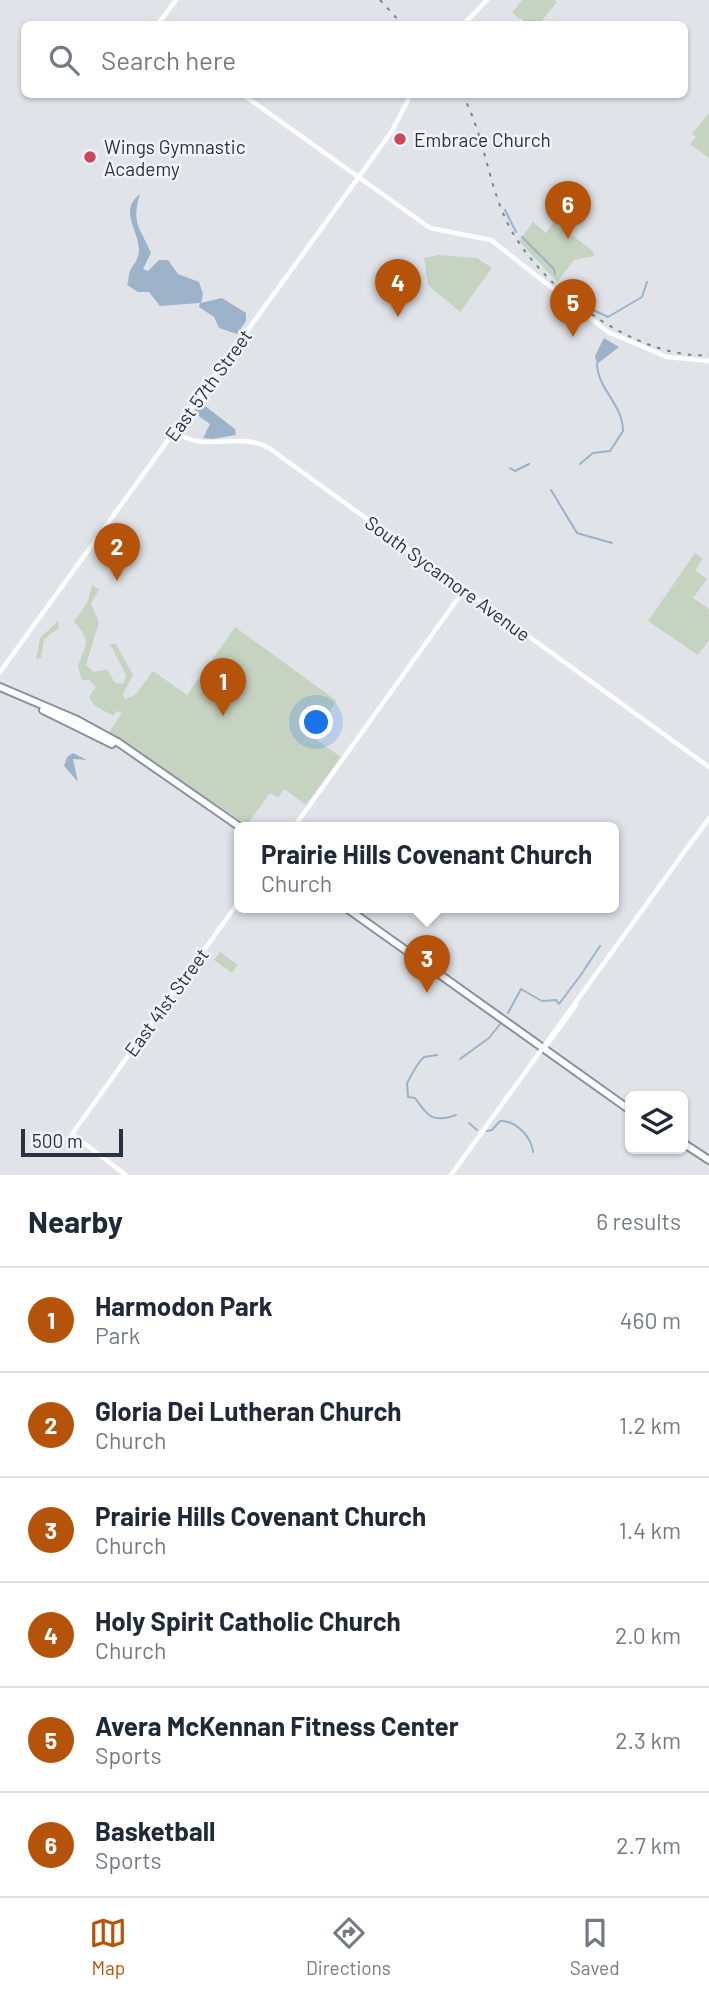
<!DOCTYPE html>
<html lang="en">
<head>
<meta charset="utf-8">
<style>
  body { margin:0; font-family:Barlow,sans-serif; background:#f6f6f7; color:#1f2937 }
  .controls { position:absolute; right:21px; bottom:21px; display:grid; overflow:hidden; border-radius:10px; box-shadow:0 2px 5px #0004 }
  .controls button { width:63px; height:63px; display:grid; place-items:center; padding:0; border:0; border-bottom:2px solid #e0e1e3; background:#fff; color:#1f2937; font:35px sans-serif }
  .scale { position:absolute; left:21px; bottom:18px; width:102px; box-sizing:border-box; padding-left:7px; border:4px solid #293241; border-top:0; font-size:19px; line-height:24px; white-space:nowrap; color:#293241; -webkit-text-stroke:5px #f0f3f7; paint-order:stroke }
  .you { position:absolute; left:317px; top:723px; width:24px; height:24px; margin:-18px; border:5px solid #fff; border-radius:50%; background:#1a73e8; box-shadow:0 0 0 10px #1a73e833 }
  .badge { display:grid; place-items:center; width:46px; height:46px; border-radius:50%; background:#b45309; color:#fff; font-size:23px; font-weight:700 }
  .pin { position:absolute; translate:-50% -58px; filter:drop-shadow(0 2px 4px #0008) }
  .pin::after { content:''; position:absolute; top:37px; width:24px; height:21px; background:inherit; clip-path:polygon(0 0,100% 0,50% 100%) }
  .popup { position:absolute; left:234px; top:822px; width:385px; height:91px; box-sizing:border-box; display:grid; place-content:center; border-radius:10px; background:#fff; filter:drop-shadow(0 2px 5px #0005); font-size:23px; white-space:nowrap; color:#747a83 }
  .popup b { font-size:26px; color:#1f2937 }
  .popup::after { content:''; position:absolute; left:50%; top:100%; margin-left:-14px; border:14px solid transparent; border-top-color:#fff }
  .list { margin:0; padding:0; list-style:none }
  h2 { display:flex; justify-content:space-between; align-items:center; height:91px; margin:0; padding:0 28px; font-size:30px }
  h2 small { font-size:23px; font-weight:400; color:#747a83 }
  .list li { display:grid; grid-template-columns:46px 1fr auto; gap:21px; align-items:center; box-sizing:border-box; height:105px; padding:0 28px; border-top:2px solid #e0e1e3 }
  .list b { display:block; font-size:26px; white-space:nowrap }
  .list p { margin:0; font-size:23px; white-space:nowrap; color:#747a83 }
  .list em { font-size:23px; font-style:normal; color:#747a83 }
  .icon { flex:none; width:38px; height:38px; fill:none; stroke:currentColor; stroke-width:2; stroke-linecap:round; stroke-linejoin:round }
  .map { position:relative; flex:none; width:709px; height:1175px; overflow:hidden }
  .search { position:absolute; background:#fff; box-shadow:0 2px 5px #0004; left:21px; right:21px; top:21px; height:77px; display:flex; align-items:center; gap:18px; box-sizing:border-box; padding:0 24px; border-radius:10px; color:#747a83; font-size:26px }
  .sheet { height:721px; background:#fff }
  nav { display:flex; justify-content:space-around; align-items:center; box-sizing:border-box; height:98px; border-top:2px solid #e0e1e3; background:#fff; font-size:19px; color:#747a83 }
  nav a { display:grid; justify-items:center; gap:4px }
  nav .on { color:#b45309 }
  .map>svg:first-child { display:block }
  .green { fill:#c6d3c1 }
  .water { fill:#9bb2c9 }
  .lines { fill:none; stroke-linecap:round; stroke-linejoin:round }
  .stream { stroke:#9bb2c9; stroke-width:2 }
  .trunk-casing { stroke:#8891a0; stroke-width:10 }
  .secondary { stroke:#fff; stroke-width:4.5 }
  .trunk { stroke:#fff; stroke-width:6 }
  .rail { stroke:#7a8393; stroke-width:2; stroke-dasharray:3.5 7; stroke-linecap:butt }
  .poi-dot { fill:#ce465c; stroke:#f0f3f7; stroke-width:2.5 }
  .labels { text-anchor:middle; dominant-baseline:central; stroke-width:5; stroke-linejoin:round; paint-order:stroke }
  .poi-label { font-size:19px; fill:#293241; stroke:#f0f3f7; text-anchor:start }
  .street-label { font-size:19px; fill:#293241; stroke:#f0f3f7 }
</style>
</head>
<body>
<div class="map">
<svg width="709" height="1175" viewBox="0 0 709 1175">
  <rect width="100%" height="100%" fill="#e0e4e9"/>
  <g class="green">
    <path d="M522,0H554L557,2L539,24H528L512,13Z"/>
    <path d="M709,113V158L690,144L696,137L692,134Z"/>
    <path d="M533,222L546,233L554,222L592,250L595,256L574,260L557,282L519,241Z"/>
    <path d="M439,255L477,258L492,268L460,312L428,285L424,258Z"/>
    <path d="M695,553L703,559L695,570L707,579L693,598L709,609V640L698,655L648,621Z"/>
    <path d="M92,585L99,589L91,604L99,622L86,665L94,672L107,669L115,683L123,684L126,675L110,644H116L133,675L123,694L125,699L135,695L153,671L187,695L235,627L337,701L311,736L341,757L306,805L284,789L278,798L270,793L247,825L109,732L122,713L117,711L113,716L94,705L89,697L96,687L89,680H82L78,667C85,642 93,643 74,622L88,601Z"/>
    <path d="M58,621L59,628L44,639L41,658L36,660L40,638Z"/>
    <path d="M220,952L238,965L232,973L214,960Z"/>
  </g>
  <g class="water">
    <path d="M140,194C131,224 140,227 151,253L143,269L148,271L159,260H168L178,274L199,282L203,294L201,303L222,298L246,313V321L237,334L219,328L214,317L199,307L200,303L160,306L149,292H138L127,285C129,282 128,278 129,275C130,266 139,262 139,250C139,230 118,211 140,194Z"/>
    <path d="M604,338L619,347L597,364L595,356Z"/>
    <path d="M201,403L235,429L236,435L212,439L203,438L210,424L193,412Z"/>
    <path d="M73,753L87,760L73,759L78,782L64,766L67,757Z"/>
  </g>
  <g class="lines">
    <g class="stream">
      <path d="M505,210L516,232"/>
      <path d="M522,237L554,269L555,274"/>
      <path d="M560,285L589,308L608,317L642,297L647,282"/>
      <path d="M580,464L593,453L610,451L623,431C623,404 598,390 597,364"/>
      <path d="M510,468L515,471L529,464"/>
      <path d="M551,490L577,533L612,543"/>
      <path d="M584,970L600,946"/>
      <path d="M542,1001L556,1000L559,1004L583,972"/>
      <path d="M508,1013L521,989L540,1000"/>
      <path d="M437,1055L424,1057C416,1064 412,1075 407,1083L408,1097L415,1098C428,1117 433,1123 456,1115"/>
      <path d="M460,1059L489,1038L501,1023"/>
      <path d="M469,1123L477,1130"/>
      <path d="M487,1131L492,1130L500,1121C515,1120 532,1137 533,1152"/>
    </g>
    <defs>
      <g id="trunk">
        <path d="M0,687L75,719L119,743L240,827"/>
        <path d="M43,710L112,744"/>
        <path d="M345,907L630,1110"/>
        <path d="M683,1143L709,1160"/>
      </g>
    </defs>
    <use href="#trunk" class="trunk-casing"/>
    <g class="secondary">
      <path d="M158,24L176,0"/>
      <path d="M464,24L487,0"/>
      <path d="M242,94L430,228L491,240L608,332L667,357L709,361"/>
      <path d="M173,431C207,455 236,430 269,448L709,767"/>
      <path d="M0,672L392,131L411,94"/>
      <path d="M294,827L464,590"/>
      <path d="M695,838L709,818"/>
      <path d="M544,1049L576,1005"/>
      <path d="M126,1175L72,1134L240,900"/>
      <path d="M451,1175L695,837"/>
    </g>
    <use href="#trunk" class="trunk"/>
    <g class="rail">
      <path d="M380,0L402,24"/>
      <path d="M462,94C484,134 487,179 506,220C536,285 635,360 709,355"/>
    </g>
  </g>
  <g class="poi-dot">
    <circle cx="400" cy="139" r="7"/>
    <circle cx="90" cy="157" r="7"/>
  </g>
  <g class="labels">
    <g class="poi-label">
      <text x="414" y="139">Embrace Church</text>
      <text x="104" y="146">Wings Gymnastic<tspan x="104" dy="22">Academy</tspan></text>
    </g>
    <g class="street-label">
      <text transform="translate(208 385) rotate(-54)">East 57th Street</text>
      <text transform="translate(448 578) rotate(36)">South Sycamore Avenue</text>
      <text transform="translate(166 1002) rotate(-54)">East 41st Street</text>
    </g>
  </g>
</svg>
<div class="controls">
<button><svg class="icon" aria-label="layers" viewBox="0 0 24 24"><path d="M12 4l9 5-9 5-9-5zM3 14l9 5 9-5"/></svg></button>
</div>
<div class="scale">500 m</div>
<div class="you"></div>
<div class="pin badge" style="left:223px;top:716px">1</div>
<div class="pin badge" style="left:117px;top:581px">2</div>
<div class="pin badge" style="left:427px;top:993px">3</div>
<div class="popup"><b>Prairie Hills Covenant Church</b>Church</div>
<div class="pin badge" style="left:398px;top:317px">4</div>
<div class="pin badge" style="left:573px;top:337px">5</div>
<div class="pin badge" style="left:568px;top:239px">6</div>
<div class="search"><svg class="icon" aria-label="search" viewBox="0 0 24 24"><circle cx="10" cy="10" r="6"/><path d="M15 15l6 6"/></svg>Search here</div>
</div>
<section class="sheet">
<h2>Nearby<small>6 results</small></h2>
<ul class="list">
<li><span class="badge">1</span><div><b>Harmodon Park</b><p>Park</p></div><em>460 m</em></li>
<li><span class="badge">2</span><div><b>Gloria Dei Lutheran Church</b><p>Church</p></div><em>1.2 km</em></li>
<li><span class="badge">3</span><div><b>Prairie Hills Covenant Church</b><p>Church</p></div><em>1.4 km</em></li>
<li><span class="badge">4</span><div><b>Holy Spirit Catholic Church</b><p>Church</p></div><em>2.0 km</em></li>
<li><span class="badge">5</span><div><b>Avera McKennan Fitness Center</b><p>Sports</p></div><em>2.3 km</em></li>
<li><span class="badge">6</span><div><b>Basketball</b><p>Sports</p></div><em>2.7 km</em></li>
</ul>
</section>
<nav>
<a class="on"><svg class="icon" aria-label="map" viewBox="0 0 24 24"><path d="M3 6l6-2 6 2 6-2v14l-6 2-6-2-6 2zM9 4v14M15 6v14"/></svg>Map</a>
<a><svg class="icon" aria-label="directions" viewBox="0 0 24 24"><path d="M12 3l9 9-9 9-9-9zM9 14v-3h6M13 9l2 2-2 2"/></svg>Directions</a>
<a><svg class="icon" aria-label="saved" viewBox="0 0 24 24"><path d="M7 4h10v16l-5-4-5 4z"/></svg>Saved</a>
</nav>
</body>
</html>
